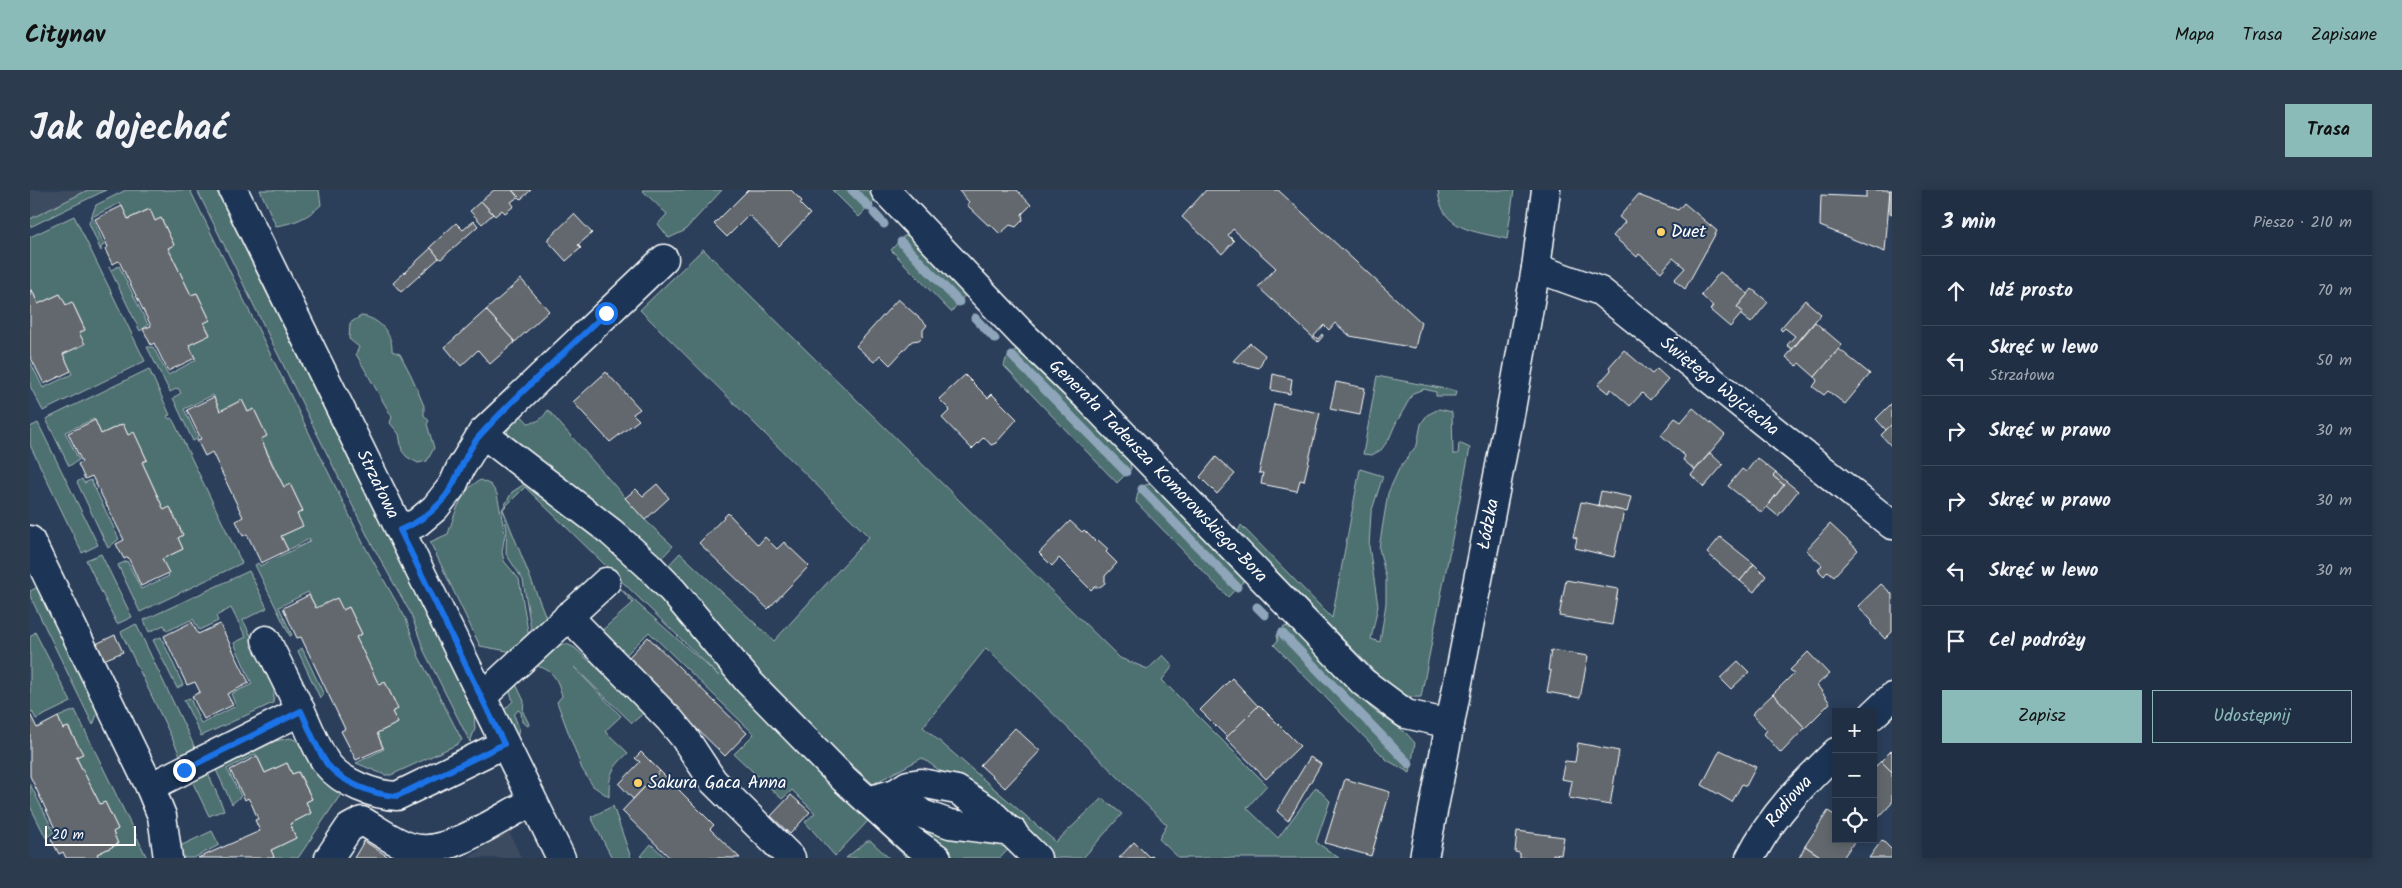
<!DOCTYPE html>
<html lang="pl">
<head>
<meta charset="utf-8">
<style>
  body { margin:0; font-family:Kalam,sans-serif; background:#2d3b4f; color:#f1f3f6 }
  .controls { position:absolute; right:15px; bottom:15px; display:grid; overflow:hidden; border-radius:0px; box-shadow:0 2px 12px #0003 }
  .controls button { width:45px; height:45px; display:grid; place-items:center; padding:0; border:0; border-bottom:1px solid #3d4a5d; background:#202f44; color:#f1f3f6; font:25px sans-serif }
  .scale { position:absolute; left:15px; bottom:12px; width:91px; box-sizing:border-box; padding-left:5px; border:2px solid #fff; border-top:0; font-size:14px; line-height:18px; white-space:nowrap; color:#fff; -webkit-text-stroke:4px #1d3557; paint-order:stroke }
  .stop { position:absolute; width:15px; height:15px; margin:-11px; border:4px solid #1a73e8; border-radius:50%; background:#fff }
  .stop.end { background:#1a73e8; border-color:#fff; box-shadow:0 1px 5px #0008 }
  .list { margin:0; padding:0; list-style:none }
  h2 { display:flex; justify-content:space-between; align-items:center; height:65px; margin:0; padding:0 20px; font-size:21px }
  h2 small { font-size:16px; font-weight:400; color:#a2a9b2 }
  .list li { display:grid; grid-template-columns:32px 1fr auto; gap:15px; align-items:center; box-sizing:border-box; height:70px; padding:0 20px; border-top:1px solid #3d4a5d }
  .list b { display:block; font-size:19px; white-space:nowrap }
  .list p { margin:0; font-size:16px; white-space:nowrap; color:#a2a9b2 }
  .list em { font-size:16px; font-style:normal; color:#a2a9b2 }
  .actions { display:flex; gap:10px; padding:15px 20px }
  .actions a { flex:1; padding:11px 0; border:1px solid #8bbbb9; border-radius:0px; text-align:center; font-size:18px; color:#8bbbb9 }
  .actions .main { background:#8bbbb9; color:#111 }
  .icon { flex:none; width:28px; height:28px; fill:none; stroke:currentColor; stroke-width:2; stroke-linecap:round; stroke-linejoin:round }
  .map { position:relative; flex:none; width:1862px; height:668px; overflow:hidden; border-radius:0px }
  header { display:flex; align-items:center; gap:30px; box-sizing:border-box; height:70px; padding:0 25px; background:#8bbbb9; color:#111 }
  header strong { font-size:24px }
  nav { display:flex; gap:28px; margin-inline-start:auto; font-size:18px }
  .intro { display:flex; align-items:center; justify-content:space-between; box-sizing:border-box; height:120px; padding:0 30px }
  h1 { margin:0; font-size:35px }
  .button { padding:12px 22px; border-radius:0px; background:#8bbbb9; color:#111; font-size:18px; font-weight:700 }
  main { display:flex; gap:30px; padding:0 30px }
  aside { flex:1; background:#202f44; border-radius:0px; box-shadow:0 2px 12px #0003 }
  .map>svg:first-child { display:block }
  .built { fill:#3c4b60 }
  .green { fill:#4d6f70; stroke:#a6b7b8 }
  .lines { fill:none; stroke-linecap:round; stroke-linejoin:round }
  .stream { stroke:#8fa5ba; stroke-width:9 }
  .building { fill:#62686d; stroke:#fff }
  .minor-casing { stroke:#fff; stroke-width:31 }
  .minor { stroke:#1d3557; stroke-width:28 }
  .route { stroke:#1a73e8; stroke-width:6 }
  .poi-dot { fill:#ffd166; stroke:#1d3557; stroke-width:2 }
  .labels { text-anchor:middle; dominant-baseline:central; stroke-width:4; stroke-linejoin:round; paint-order:stroke }
  .poi-label { font-size:18px; fill:#fff; stroke:#1d3557; text-anchor:start }
  .street-label { font-size:18px; fill:#fff; stroke:#1d3557 }
</style>
</head>
<body>
<header>
<strong>Citynav</strong>
<nav><a>Mapa</a><a>Trasa</a><a>Zapisane</a></nav>
</header>
<div class="intro"><h1>Jak dojechać</h1><a class="button">Trasa</a></div>
<main>
<div class="map">
<svg width="1862" height="668" viewBox="0 0 1862 668">
  <rect width="100%" height="100%" fill="#2b3f5b"/>
  <filter id="ink" filterUnits="userSpaceOnUse"><feTurbulence type="fractalNoise" baseFrequency=".02" numOctaves="2"/><feDisplacementMap in="SourceGraphic" scale="10" xChannelSelector="R" yChannelSelector="G"/><feConvolveMatrix kernelMatrix="1 2 1 2 8 2 1 2 1" color-interpolation-filters="sRGB"/></filter>
  <g filter="url(#ink)">
    <g class="built">
      <path d="M0,0H73L0,36Z"/>
      <path d="M478,639L491,668H438L464,650Z"/>
    </g>
    <g class="green">
      <path d="M58,0H76L0,37V29Z"/>
      <path d="M96,0H160L334,355L376,429L389,467L432,550L426,555L361,585H355L326,573L354,559L347,543L368,533L362,522L368,518L355,492L349,495L326,447L332,444L319,417L313,420L286,418L278,402L249,417L262,445L260,446L225,375L228,373L230,376L281,351L279,349L258,360L251,346L272,336L267,324L273,321L260,294L254,297L231,249L236,246L224,219L218,222L212,210L190,221L183,205L154,219L168,248L163,251L143,208L151,203L148,198L140,202L117,157H123L138,185L166,170L159,155L180,144L174,133L180,130L167,103L161,105L138,58L144,55L131,28L125,31L119,19L98,29L90,13L62,27L74,55L71,57V61L59,33L66,15Z"/>
      <path d="M167,0H186L444,523L445,539L440,552L394,461L381,424L340,351Z"/>
      <path d="M230,0H289L291,15C277,28 265,33 246,36Z"/>
      <path d="M612,0H692L654,41L639,48L628,34L637,24Z"/>
      <path d="M802,0H837L846,10L829,27Z"/>
      <path d="M1408,0H1484L1477,49C1445,41 1411,41 1408,0Z"/>
      <path d="M44,26L115,171L13,221L0,196V171L13,198L42,184L33,164L54,154L49,143L55,139L42,112L36,115L30,104L8,114L2,100L0,101V47Z"/>
      <path d="M880,45L936,104L921,122L861,60L874,46Z"/>
      <path d="M673,59L1090,468L1118,479L1133,465L1143,476L1132,490L1237,595L1217,618L1248,648L1286,597L1300,611L1286,652L1309,668H1149L1129,649L1137,635L956,458L893,537L1026,652L1072,608L1092,624L1053,668H1017L993,644L970,668H923L895,653L879,621L971,624L892,568L843,594L716,478L634,380L650,363L744,451L839,347L610,120Z"/>
      <path d="M89,76L118,135L110,141L79,77L81,80Z"/>
      <path d="M331,126C348,127 363,144 362,161L370,164L381,185L394,216V225L399,231L397,234L404,258L397,271L388,273L377,267L372,261L369,244L360,233L362,227L326,164L329,157L319,149L320,133Z"/>
      <path d="M985,160H991L1100,272L1101,279L1087,293L974,176L976,169Z"/>
      <path d="M119,179L140,225L137,226L139,229L142,228L212,373L110,422L88,375L97,371L111,399L139,386L132,369L153,359L148,348L153,345L140,318L134,320L112,272L117,270L104,243L98,245L92,234L71,244L64,229L35,242L49,270L39,276L16,229Z"/>
      <path d="M1347,186L1426,201L1425,206H1406V202L1394,199L1383,203L1365,235L1359,249L1351,260L1342,265L1333,264Z"/>
      <path d="M1409,219L1422,222L1423,264H1428L1429,253L1440,258L1391,507C1378,508 1371,504 1360,497L1208,342L1211,335L1302,428L1330,279L1353,286L1341,323L1339,356L1348,416L1341,449L1350,452L1356,413V388L1349,358L1358,303L1370,277L1387,255L1391,234L1397,225Z"/>
      <path d="M518,220L615,330L643,356L627,373L477,248L478,237L489,223L498,233C509,232 512,229 518,220Z"/>
      <path d="M8,233L68,355L52,363L0,255V237Z"/>
      <path d="M52,289L54,293L61,290L89,349L78,358L47,292Z"/>
      <path d="M451,290L461,295L467,304L475,344L472,362L474,371L489,389L499,447L483,462L450,456L400,352L418,344C424,326 432,297 451,290Z"/>
      <path d="M496,293L551,325L892,668H877L838,631L805,666L775,632L785,623L762,600L752,609L704,564L724,544L619,442L591,470L569,443L603,413L590,398L689,486L495,297L473,319L517,430L502,445L493,390L476,364C476,345 479,338 472,320L482,302Z"/>
      <path d="M1121,294L1213,388V392L1198,407L1106,312L1108,302L1115,295Z"/>
      <path d="M71,364L102,427L87,434L56,370Z"/>
      <path d="M219,381L237,418L213,430L245,494L243,513L171,546L154,510L160,508L171,534L206,516L201,504L222,494L204,453L216,447L201,418L186,426L188,431L169,440L163,429L137,441L134,435L119,442L114,430Z"/>
      <path d="M8,397L68,522L63,535L0,406V401Z"/>
      <path d="M106,434L166,560L151,567L91,442Z"/>
      <path d="M1260,436L1342,519L1375,542L1385,553L1380,583L1357,570L1244,455L1248,450L1247,445L1254,437Z"/>
      <path d="M5,442L41,512L6,529L2,521L0,522V447Z"/>
      <path d="M131,447L153,495L147,498L123,450Z"/>
      <path d="M526,454H537L545,458L615,522L602,533L544,477L591,526L575,541L598,563C581,579 579,584 579,607L563,596L552,579L527,512L532,506C527,486 521,478 501,475Z"/>
      <path d="M272,458L294,505L290,508L268,461Z"/>
      <path d="M485,492L494,511L493,522L499,534L498,536L492,532L491,522L488,520L484,525L489,538L487,550L473,521L483,511L479,498Z"/>
      <path d="M45,520L117,668H69L67,664L88,654L83,642L88,639L75,612L70,614L46,567L52,564L39,537L33,539L28,527Z"/>
      <path d="M260,548C283,554 283,591 311,604L268,668H242L244,667L241,660L266,648L260,634L281,623L276,612L282,609L269,582L262,584L257,573L235,583L226,564L197,579L211,606L202,614L186,580L245,551Z"/>
      <path d="M178,583L194,620L179,626L162,591Z"/>
      <path d="M0,594L24,642L16,648L0,616Z"/>
      <path d="M583,616L601,668H582L561,627Z"/>
      <path d="M182,641L189,655L164,668H150V656Z"/>
      <path d="M837,651H841L859,668H816Z"/>
      <path d="M621,654L636,668H613L611,666Z"/>
    </g>
    <g class="lines">
      <g class="stream">
        <path d="M822,0L839,17"/>
        <path d="M844,23L854,34"/>
        <path d="M871,52L929,112"/>
        <path d="M945,128L965,149"/>
        <path d="M982,166L1096,282"/>
        <path d="M1112,299L1207,397"/>
        <path d="M1227,417L1235,425"/>
        <path d="M1252,443L1379,574"/>
      </g>
    </g>
    <g class="building">
      <path d="M464,0H482L488,7L481,12L484,16L475,23L472,20L465,26L463,24L451,11Z"/>
      <path d="M482,0H501L491,9Z"/>
      <path d="M718,0H761L772,11L770,14L780,24L749,56L719,25L697,47L684,34Z"/>
      <path d="M930,0H987L1001,15L992,24L993,30L986,37L980,35L970,44L960,34L958,35L937,15L939,12L929,1Z"/>
      <path d="M1176,0H1248L1391,132L1385,158L1320,146L1305,133L1299,140L1294,135L1284,146L1288,149L1292,144L1293,146L1288,152L1228,97L1246,78L1203,39L1198,45L1204,51L1192,64L1152,27Z"/>
      <path d="M1836,0H1860L1855,62L1790,36L1791,5L1836,7Z"/>
      <path d="M1860,0H1862V24L1860,23Z"/>
      <path d="M1608,5L1648,20L1654,13L1687,41L1655,99L1644,90L1655,78L1643,68L1631,82L1609,64L1607,67L1583,46L1595,32L1589,27Z"/>
      <path d="M451,11L463,24L452,34L440,21Z"/>
      <path d="M92,16L98,29L120,19L125,31L131,28L144,55L138,58L161,105L167,103L180,130L174,133L180,145L159,155L165,168L138,181L124,153L121,155L113,139L121,136L89,71L82,74L75,59L78,57L65,29Z"/>
      <path d="M544,24L562,43L548,55L551,58L536,71L517,50Z"/>
      <path d="M444,31L448,36L411,69L409,68L400,57L426,33L433,40Z"/>
      <path d="M401,58L409,68L371,102L363,93Z"/>
      <path d="M1690,82L1718,104L1707,117L1713,122L1700,137L1680,120L1683,116L1671,105Z"/>
      <path d="M491,89L519,121L485,152L456,120Z"/>
      <path d="M1722,99L1738,112L1721,133L1711,125L1713,122L1707,117Z"/>
      <path d="M2,100L8,114L30,104L36,115L42,112L55,140L49,143L55,154L33,164L41,181L14,194L0,166V101Z"/>
      <path d="M868,109L897,135L893,140V146L889,150L882,151L860,175L850,165L844,172L826,156Z"/>
      <path d="M1775,110L1791,124L1762,159L1757,155L1765,146L1755,138L1752,141L1750,139Z"/>
      <path d="M456,120L485,152L460,174L448,160L431,176L415,157Z"/>
      <path d="M1785,132L1812,155L1785,187L1769,173L1767,176L1756,167Z"/>
      <path d="M1220,153L1235,165L1229,178L1203,171Z"/>
      <path d="M1809,159L1840,184L1815,214L1798,201L1794,205L1783,197L1787,191L1785,187Z"/>
      <path d="M1594,160L1622,184L1627,179L1638,189L1620,210L1612,203L1600,216L1581,199L1578,203L1568,195L1581,180L1579,177Z"/>
      <path d="M576,182L610,219L603,224L609,230L580,252L543,212Z"/>
      <path d="M1243,184L1262,189L1260,204L1241,200Z"/>
      <path d="M935,185L958,208L962,204L987,229L966,253L961,255L954,247L942,259L912,228L920,220L909,209Z"/>
      <path d="M1306,192L1335,198L1330,225L1300,219Z"/>
      <path d="M184,207L190,221L212,210L218,222L224,219L237,246L231,249L242,274L254,297L260,294L273,321L267,324L273,336L251,346L258,360L231,373L217,344L213,346L206,331L213,327L182,262L175,266L167,250L171,249L157,220Z"/>
      <path d="M1862,213V234L1856,240L1846,229Z"/>
      <path d="M1244,214L1290,223L1274,291L1270,290L1267,301L1231,294L1233,283H1229Z"/>
      <path d="M1663,218L1695,245L1665,280L1653,270L1655,266L1631,245L1645,228L1651,232Z"/>
      <path d="M65,230L71,244L93,234L98,245L104,242L117,270L112,272L134,320L140,317L153,345L148,348L153,359L132,369L139,383L111,396L98,367L94,369L86,354L94,350L62,286L55,289L48,274L52,272L38,243Z"/>
      <path d="M1862,234V257L1851,245Z"/>
      <path d="M1680,263L1693,275L1674,297L1661,285Z"/>
      <path d="M1186,267L1205,284L1187,304L1170,287Z"/>
      <path d="M1727,268L1746,283L1743,286L1754,295L1732,323L1698,296L1712,279L1716,282Z"/>
      <path d="M1746,283L1768,301L1748,326L1737,317L1754,295L1743,286Z"/>
      <path d="M627,294L639,308L615,330L595,308L606,299L613,306Z"/>
      <path d="M1571,301L1601,307L1597,322L1568,315Z"/>
      <path d="M1551,312L1594,321L1584,367L1545,358L1547,348L1543,347Z"/>
      <path d="M698,323L728,355L735,347L747,359L754,352L779,376L738,419L669,353Z"/>
      <path d="M1040,331L1052,342L1054,340L1066,352L1068,350L1078,359L1076,362L1087,373L1075,386V393L1070,397H1064L1061,400L1029,368L1022,376L1009,363Z"/>
      <path d="M1800,334L1828,360L1804,386L1798,381L1794,386L1788,380L1792,375L1776,360Z"/>
      <path d="M1690,347L1724,374L1710,391L1677,363Z"/>
      <path d="M1724,374L1736,386L1724,402L1710,391Z"/>
      <path d="M1536,390L1588,399L1582,435L1529,426Z"/>
      <path d="M1851,394L1862,404V442L1855,449L1841,434L1842,431L1828,416Z"/>
      <path d="M279,405L286,418L307,408L313,420L319,417L332,444L326,447L349,495L355,492L368,519L362,522L368,533L347,543L353,558L326,570L311,541L315,539L271,447L267,448L253,418Z"/>
      <path d="M162,432L168,444L190,434L219,493L197,504L203,515L174,529L162,506L170,502L165,492L157,495L134,446Z"/>
      <path d="M85,445L93,462L71,471L64,455Z"/>
      <path d="M618,447L717,543L695,566L596,470Z"/>
      <path d="M1521,460L1558,466L1550,508L1517,502L1521,481L1518,480Z"/>
      <path d="M1778,462L1799,484L1787,495L1800,513L1775,538L1743,504L1764,483L1760,480Z"/>
      <path d="M1708,471L1719,482L1701,499L1690,488Z"/>
      <path d="M1202,488L1228,516L1197,547L1170,520Z"/>
      <path d="M1743,504L1775,538L1751,563L1734,544L1737,540L1722,524Z"/>
      <path d="M1229,515L1270,556L1236,589L1196,548Z"/>
      <path d="M0,524L7,538L28,527L33,539L38,537L53,564L46,567L70,614L75,612L88,639L83,642L88,654L67,664L69,668H36L33,662L29,664L21,649L28,645L0,586Z"/>
      <path d="M985,538L1010,561L975,598L950,575Z"/>
      <path d="M1548,553L1589,561L1580,615L1539,608L1542,591L1531,589L1535,571L1545,572Z"/>
      <path d="M1690,560L1726,577L1716,596L1712,594L1702,612L1672,595Z"/>
      <path d="M1862,560V582L1851,571Z"/>
      <path d="M611,562L630,581L603,609L589,594L610,572L605,568Z"/>
      <path d="M227,566L235,583L257,573L262,584L268,582L282,609L276,612L281,623L260,634L266,648L241,660L244,667L242,668H168L230,641L225,630L228,629L222,615L218,608L215,610L200,580Z"/>
      <path d="M1280,567L1291,574L1258,631L1247,621Z"/>
      <path d="M1851,571L1862,582V613L1849,627L1843,621V579Z"/>
      <path d="M630,581L684,635L680,639L710,668H640L592,621Z"/>
      <path d="M1315,589L1360,602L1341,666L1295,653Z"/>
      <path d="M761,605L780,622L760,644L741,626Z"/>
      <path d="M1798,621L1806,626V649H1826L1813,668H1793L1775,656Z"/>
      <path d="M1487,641L1534,647L1531,665L1523,664L1522,668H1490V663L1485,662Z"/>
      <path d="M1852,650L1862,660V668H1839Z"/>
      <path d="M334,651L357,666L355,668H324Z"/>
      <path d="M1104,652L1119,667L1122,666L1124,668H1089Z"/>
      <path d="M1775,656L1793,668H1769Z"/>
    </g>
    <g class="lines">
      <defs>
        <g id="minor">
          <path id="s1" d="M203,0L531,668"/>
          <path id="s2" d="M855,0L993,145L1057,207L1333,492L1376,524L1420,534"/>
          <path id="s3" d="M1506,78L1570,101L1862,335"/>
          <path d="M452,243L581,342L618,375L643,401L719,492L814,589L881,650L907,668"/>
          <path d="M370,340L387,333L405,318L423,295L430,279L452,243L634,69"/>
          <path d="M0,350L120,597L271,521C279,538 286,558 297,574C312,593 344,605 367,606L474,554"/>
          <path d="M538,426L640,530L654,547L683,591L761,668"/>
          <path d="M236,450L271,521"/>
          <path d="M452,507L576,392"/>
          <path d="M1843,525L1862,507"/>
          <path d="M120,597L132,626L138,668"/>
          <path d="M866,603L892,624L920,634L983,642"/>
          <path d="M838,611L866,603L878,595L891,593L927,600L958,620L1007,668"/>
          <path d="M299,668L319,638L332,631C349,640 371,658 391,659C422,662 473,626 502,612"/>
          <path id="s4" d="M1394,668L1481,219L1506,78L1516,0"/>
          <path id="s5" d="M1720,668C1741,626 1772,595 1806,562"/>
        </g>
      </defs>
      <use href="#minor" class="minor-casing"/>
      <use href="#minor" class="minor"/>
    </g>
  </g>
  <g class="lines" filter="url(#ink)">
    <path class="route" d="M154,580L271,521C279,538 286,558 297,574C312,593 344,605 367,606L474,554L370,340C392,331 412,316 423,294C432,277 439,256 453,242C492,200 535,162 576,123"/>
  </g>
  <g class="poi-dot">
    <circle cx="1631" cy="42" r="5"/>
    <circle cx="608" cy="593" r="5"/>
  </g>
  <g class="labels">
    <g class="poi-label">
      <text x="1641" y="42">Duet</text>
      <text x="618" y="593">Sakura Gaca Anna</text>
    </g>
    <g class="street-label">
      <text stroke="none"><textPath href="#s3" startOffset="221">Świętego Wojciecha</textPath></text>
      <text stroke="none"><textPath href="#s2" startOffset="392">Generała Tadeusza Komorowskiego-Bora</textPath></text>
      <text stroke="none"><textPath href="#s1" startOffset="328">Strzałowa</textPath></text>
      <text stroke="none"><textPath href="#s4" startOffset="340">Łódzka</textPath></text>
      <text stroke="none"><textPath href="#s5" startOffset="69">Radiowa</textPath></text>
    </g>
  </g>
</svg>
<div class="controls">
<button>+</button>
<button>−</button>
<button><svg class="icon" aria-label="locate" viewBox="0 0 24 24"><circle cx="12" cy="12" r="6"/><path d="M12 2v4M12 18v4M2 12h4M18 12h4"/></svg></button>
</div>
<div class="scale">20 m</div>
<div class="stop" style="left:576px;top:123px"></div>
<div class="stop end" style="left:154px;top:580px"></div>
</div>
<aside>
<h2>3 min<small>Pieszo · 210 m</small></h2>
<ul class="list">
<li><svg class="icon" aria-label="ahead" viewBox="0 0 24 24"><path d="M12 20V5M6 11l6-6 6 6"/></svg><div><b>Idź prosto</b></div><em>70 m</em></li>
<li><svg class="icon" aria-label="left" viewBox="0 0 24 24"><path d="M17 20v-9H6M10 6l-5 5 5 5"/></svg><div><b>Skręć w lewo</b><p>Strzałowa</p></div><em>50 m</em></li>
<li><svg class="icon" aria-label="right" viewBox="0 0 24 24"><path d="M7 20v-9h11M14 6l5 5-5 5"/></svg><div><b>Skręć w prawo</b></div><em>30 m</em></li>
<li><svg class="icon" aria-label="right" viewBox="0 0 24 24"><path d="M7 20v-9h11M14 6l5 5-5 5"/></svg><div><b>Skręć w prawo</b></div><em>30 m</em></li>
<li><svg class="icon" aria-label="left" viewBox="0 0 24 24"><path d="M17 20v-9H6M10 6l-5 5 5 5"/></svg><div><b>Skręć w lewo</b></div><em>30 m</em></li>
<li><svg class="icon" aria-label="arrive" viewBox="0 0 24 24"><path d="M6 21V4h12l-3 4 3 4H6"/></svg><div><b>Cel podróży</b></div></li>
</ul>
<div class="actions"><a class="main">Zapisz</a><a>Udostępnij</a></div>
</aside>
</main>
</body>
</html>
